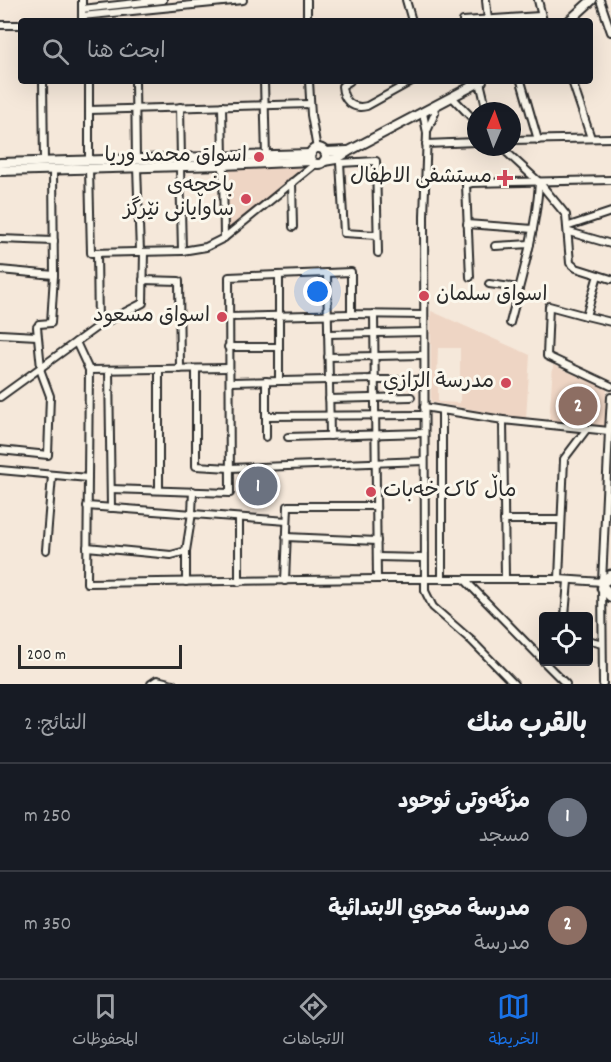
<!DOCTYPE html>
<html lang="ar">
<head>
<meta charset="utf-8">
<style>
  body { margin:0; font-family:Dekko,"Playpen Sans Arabic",sans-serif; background:#20242c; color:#f1f3f6; direction:rtl }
  .controls { position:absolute; right:18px; bottom:18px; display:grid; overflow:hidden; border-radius:6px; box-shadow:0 6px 24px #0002 }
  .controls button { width:54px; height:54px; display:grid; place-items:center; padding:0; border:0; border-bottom:2px solid #363941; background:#171b24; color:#f1f3f6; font:30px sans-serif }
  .compass { position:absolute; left:467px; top:102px; width:54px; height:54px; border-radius:50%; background:#171b24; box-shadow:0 6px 24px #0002; rotate:2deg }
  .scale { position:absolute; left:18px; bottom:15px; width:164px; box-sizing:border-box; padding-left:6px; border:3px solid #2b2b2b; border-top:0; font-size:16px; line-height:21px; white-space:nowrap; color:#2b2b2b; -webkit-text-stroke:4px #fbf7ec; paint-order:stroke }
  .you { position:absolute; left:318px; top:292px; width:21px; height:21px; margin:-15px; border:4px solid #fff; border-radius:50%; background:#1a73e8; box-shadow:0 0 0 9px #1a73e833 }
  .badge { display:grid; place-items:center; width:39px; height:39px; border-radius:50%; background:#1a73e8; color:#fff; font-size:20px; font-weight:700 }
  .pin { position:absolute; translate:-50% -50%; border:3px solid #fff; box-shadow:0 2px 6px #0006 }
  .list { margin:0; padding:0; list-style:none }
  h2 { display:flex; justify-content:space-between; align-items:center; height:78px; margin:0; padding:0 24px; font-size:26px }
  h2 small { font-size:20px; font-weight:400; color:#9ea1a6 }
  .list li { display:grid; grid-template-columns:39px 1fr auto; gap:18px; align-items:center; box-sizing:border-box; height:108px; padding:0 24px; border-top:2px solid #363941 }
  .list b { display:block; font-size:22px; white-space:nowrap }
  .list p { margin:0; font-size:20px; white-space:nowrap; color:#9ea1a6 }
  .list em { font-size:20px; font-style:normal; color:#9ea1a6 }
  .icon { flex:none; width:33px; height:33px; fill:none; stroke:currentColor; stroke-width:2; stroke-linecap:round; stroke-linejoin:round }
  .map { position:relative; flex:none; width:611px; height:684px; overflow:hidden; direction:ltr }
  .search { position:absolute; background:#171b24; box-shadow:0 6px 24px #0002; left:18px; right:18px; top:18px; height:66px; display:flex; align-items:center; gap:15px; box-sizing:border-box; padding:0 21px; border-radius:6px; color:#9ea1a6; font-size:22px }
  .sheet { height:294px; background:#171b24 }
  nav { display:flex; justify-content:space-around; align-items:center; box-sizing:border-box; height:84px; border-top:2px solid #363941; background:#171b24; font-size:16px; color:#9ea1a6 }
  nav a { display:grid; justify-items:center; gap:3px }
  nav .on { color:#1a73e8 }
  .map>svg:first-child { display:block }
  .built { fill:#eed5c4; fill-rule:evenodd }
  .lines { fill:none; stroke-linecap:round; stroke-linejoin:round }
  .minor-casing { stroke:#2b2b2b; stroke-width:10 }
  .tertiary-casing { stroke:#2b2b2b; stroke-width:12 }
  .trunk-casing { stroke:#2b2b2b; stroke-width:15 }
  .minor { stroke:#fbf7ec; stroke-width:6 }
  .tertiary { stroke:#fbf7ec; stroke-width:8 }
  .trunk { stroke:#fbf7ec; stroke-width:10 }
  .poi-dot { fill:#d1495b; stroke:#fbf7ec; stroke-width:2 }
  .labels { text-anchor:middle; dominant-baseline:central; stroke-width:6; stroke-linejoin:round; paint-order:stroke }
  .poi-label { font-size:21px; fill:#2b2b2b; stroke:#fbf7ec; text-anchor:end }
</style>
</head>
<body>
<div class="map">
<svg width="611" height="684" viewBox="0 0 611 684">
  <rect width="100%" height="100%" fill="#f5e8da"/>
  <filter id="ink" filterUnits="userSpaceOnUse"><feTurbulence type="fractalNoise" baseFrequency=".0167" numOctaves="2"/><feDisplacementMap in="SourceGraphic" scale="12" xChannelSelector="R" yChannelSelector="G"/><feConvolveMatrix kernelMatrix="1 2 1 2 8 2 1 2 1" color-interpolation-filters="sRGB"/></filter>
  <g filter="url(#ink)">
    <g class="built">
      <path d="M300,168V171L230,229L227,227L226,170Z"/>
      <path d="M431,311L530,355L526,419L431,402ZM438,348H460V378H456V384H460V403L438,402V385L441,384V378H437Z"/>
      <path d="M553,365L607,389L605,429L549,423Z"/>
    </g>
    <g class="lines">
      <defs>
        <g id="minor">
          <path d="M82,0V21"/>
          <path d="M307,0V21"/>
          <path d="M406,0L412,21"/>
          <path d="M486,0L488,20"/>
          <path d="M538,0L543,21"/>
          <path d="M600,0L611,32"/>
          <path d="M82,9L163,0"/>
          <path d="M82,16L243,0"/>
          <path d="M463,21L540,16"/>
          <path d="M0,25H21"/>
          <path d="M43,81L44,162"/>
          <path d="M135,81L136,160"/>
          <path d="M264,81L266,157"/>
          <path d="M309,81L311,115L317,149"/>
          <path d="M350,81L342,86C343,100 352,110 367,106L412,81"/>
          <path d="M521,81L538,140"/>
          <path d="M572,81L591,138"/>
          <path d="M480,82L487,111"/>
          <path d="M452,97L476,122"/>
          <path d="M222,106L223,158"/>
          <path d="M180,107L181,159"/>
          <path d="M89,110L310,104"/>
          <path d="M423,113L427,133L424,216L425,591L433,607L472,641L514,684"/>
          <path d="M428,129L435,113L434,107"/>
          <path d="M512,140L611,138"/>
          <path d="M426,144L476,142"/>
          <path d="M501,147L539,182L566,215L570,263L576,268L611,279"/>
          <path d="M89,161V81"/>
          <path d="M340,162L344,233L377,235"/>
          <path d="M340,163L376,161L378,253"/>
          <path d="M223,165L224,238"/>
          <path d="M180,166L182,251"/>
          <path d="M137,167L140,252"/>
          <path d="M89,169L91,253L182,251L206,247L224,238L315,164"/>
          <path d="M292,182L293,227"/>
          <path d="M467,224L533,229"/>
          <path d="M569,226L611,212"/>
          <path d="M569,232L611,244"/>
          <path d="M0,239L54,241"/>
          <path d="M495,246L530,244"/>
          <path d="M97,253L98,326"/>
          <path d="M0,270L54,275"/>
          <path d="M327,273L330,436"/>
          <path d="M279,275V381"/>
          <path d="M598,275L586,316L549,306L547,356L611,386"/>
          <path d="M470,277L466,185L472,183L611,180"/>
          <path d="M143,280L179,281L180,369"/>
          <path d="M489,284L519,288"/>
          <path d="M374,314L377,579"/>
          <path d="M586,316L611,322"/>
          <path d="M228,317L351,314"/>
          <path d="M510,323C522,277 536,230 539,183"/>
          <path d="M39,324L51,323L54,275L53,170"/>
          <path d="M37,327L41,368"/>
          <path d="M0,334L37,336"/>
          <path d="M328,334L424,332"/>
          <path d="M76,342L89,370L87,583L377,579H559"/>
          <path d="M228,347H279"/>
          <path d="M328,357L424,355"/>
          <path d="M196,369V466L230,468L424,461"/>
          <path d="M89,370L229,368"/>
          <path d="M109,370L111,508"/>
          <path d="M375,380H424"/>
          <path d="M266,381V416L424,415"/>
          <path d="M230,382L375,379"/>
          <path d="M0,397L98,326L143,303L144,252"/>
          <path d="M329,399L411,397"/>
          <path d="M424,407L503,420L609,431L611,397"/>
          <path d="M266,416V437"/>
          <path d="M503,420L505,578"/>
          <path d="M586,430L564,459L559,579L602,582"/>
          <path d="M288,437L424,433"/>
          <path d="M0,450L48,455L50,396L40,369"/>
          <path d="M0,470L88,478"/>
          <path d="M111,489L230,493L229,277L351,272V314L424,315"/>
          <path d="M159,489V369"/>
          <path d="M87,506L287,521"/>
          <path d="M239,518V582"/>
          <path d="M504,520H561"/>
          <path d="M286,537L377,541"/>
          <path d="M87,547L171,555L186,551L192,513L193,491"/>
          <path d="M46,550L52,476"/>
          <path d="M186,551V582"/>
          <path d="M377,557L423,558"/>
          <path d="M442,579V410"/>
          <path d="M464,579L544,661"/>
          <path d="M285,581L288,506H376"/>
          <path d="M565,616L568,581"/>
          <path d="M588,640L602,644"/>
          <path d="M544,662L566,684"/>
          <path d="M151,684L157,680L173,684"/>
          <path d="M603,684L602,582L609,431"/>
        </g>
        <g id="tertiary">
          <path d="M569,21L592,0"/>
          <circle cx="318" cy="156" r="8"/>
          <path d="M325,152L348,151"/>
          <path d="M324,161L336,159L349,151L482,81"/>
          <path d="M0,163L311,154"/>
          <path d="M0,171L223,165L311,161"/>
        </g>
        <g id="trunk">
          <path d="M602,582L611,576"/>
          <path d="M603,588L611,596"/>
        </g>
      </defs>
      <use href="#minor" class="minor-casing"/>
      <use href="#tertiary" class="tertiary-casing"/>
      <use href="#trunk" class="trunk-casing"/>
      <use href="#minor" class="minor"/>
      <use href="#tertiary" class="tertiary"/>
      <use href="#trunk" class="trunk"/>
    </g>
  </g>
  <g class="poi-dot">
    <circle cx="259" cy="157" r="6"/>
    <path d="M502 169h6v6h6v6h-6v6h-6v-6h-6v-6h6z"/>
    <circle cx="246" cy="199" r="6"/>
    <circle cx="424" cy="296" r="6"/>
    <circle cx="222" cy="317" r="6"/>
    <circle cx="506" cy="383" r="6"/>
    <circle cx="371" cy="492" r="6"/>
  </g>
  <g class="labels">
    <g class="poi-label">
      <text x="247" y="157">اسواق محمد وريا</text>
      <text x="492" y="178">مستشفى الاطفال</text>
      <text x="234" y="187">باخچەی<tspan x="234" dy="24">ساوایانی نێرگز</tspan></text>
      <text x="436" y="296" text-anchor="start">اسواق سلمان</text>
      <text x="210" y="317">اسواق مسعود</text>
      <text x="494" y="383">مدرسة الرازي</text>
      <text x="383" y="492" text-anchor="start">ماڵ کاک خەبات</text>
    </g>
  </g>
</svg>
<div class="controls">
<button><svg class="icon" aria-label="locate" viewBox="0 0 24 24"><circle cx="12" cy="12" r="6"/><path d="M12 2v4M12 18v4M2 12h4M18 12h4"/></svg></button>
</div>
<svg class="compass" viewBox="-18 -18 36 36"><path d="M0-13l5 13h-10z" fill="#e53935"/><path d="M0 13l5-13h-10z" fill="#9ea1a6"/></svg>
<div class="scale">200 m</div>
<div class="you"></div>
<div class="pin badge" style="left:258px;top:486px;background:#6b7280">1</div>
<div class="pin badge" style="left:578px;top:406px;background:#8d6e63">2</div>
<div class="search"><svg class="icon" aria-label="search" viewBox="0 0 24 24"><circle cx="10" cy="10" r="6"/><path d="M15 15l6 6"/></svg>ابحث هنا</div>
</div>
<section class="sheet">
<h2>بالقرب منك<small>النتائج: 2</small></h2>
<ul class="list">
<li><span class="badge" style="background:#6b7280">1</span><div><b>مزگەوتی ئوحود</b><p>مسجد</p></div><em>250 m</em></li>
<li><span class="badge" style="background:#8d6e63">2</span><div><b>مدرسة محوي الابتدائية</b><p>مدرسة</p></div><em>350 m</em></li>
</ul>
</section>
<nav>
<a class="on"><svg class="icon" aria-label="map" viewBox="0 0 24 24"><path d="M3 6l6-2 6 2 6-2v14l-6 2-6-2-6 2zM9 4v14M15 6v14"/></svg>الخريطة</a>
<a><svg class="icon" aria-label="directions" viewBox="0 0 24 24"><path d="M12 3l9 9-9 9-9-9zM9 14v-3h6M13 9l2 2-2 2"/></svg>الاتجاهات</a>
<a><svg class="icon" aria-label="saved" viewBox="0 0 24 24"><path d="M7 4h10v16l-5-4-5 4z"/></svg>المحفوظات</a>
</nav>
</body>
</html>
